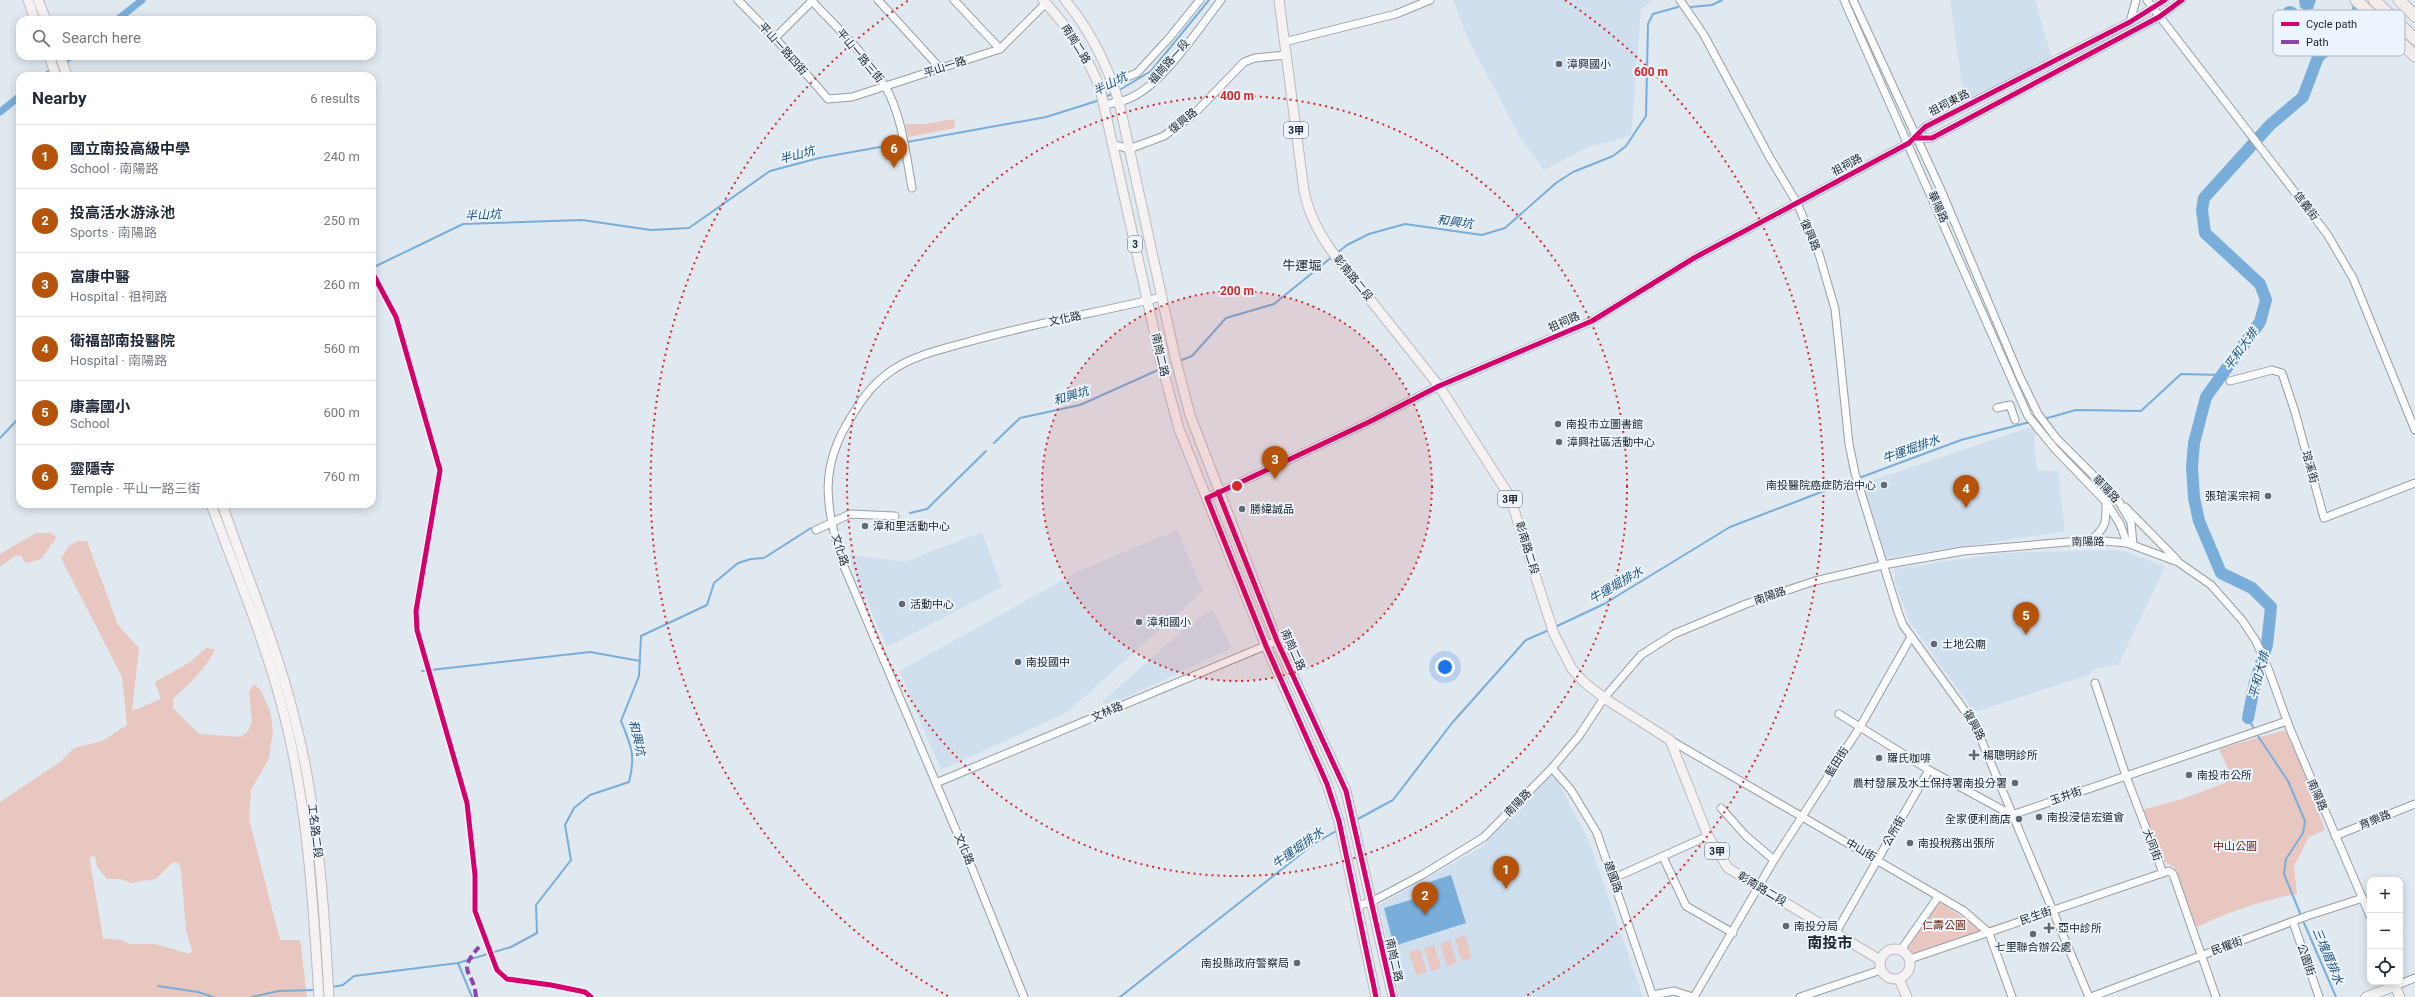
<!DOCTYPE html>
<html lang="en">
<head>
<meta charset="utf-8">
<style>
  body { margin:0; font-family:Roboto,"Noto Sans TC",sans-serif; background:#f2f2f3; color:#1f2937 }
  .controls { position:absolute; right:12px; bottom:12px; display:grid; overflow:hidden; border-radius:8px; box-shadow:0 2px 10px #0003 }
  .controls button { width:36px; height:36px; display:grid; place-items:center; padding:0; border:0; border-bottom:1px solid #e0e1e3; background:#fff; color:#1f2937; font:20px sans-serif }
  .you { position:absolute; left:1445px; top:667px; width:14px; height:14px; margin:-10px; border:3px solid #fff; border-radius:50%; background:#1a73e8; box-shadow:0 0 0 6px #1a73e833 }
  .badge { display:grid; place-items:center; width:26px; height:26px; border-radius:50%; background:#b45309; color:#fff; font-size:13px; font-weight:700 }
  .pin { position:absolute; translate:-50% -33px; filter:drop-shadow(0 1px 2px #0008) }
  .pin::after { content:''; position:absolute; top:21px; width:14px; height:12px; background:inherit; clip-path:polygon(0 0,100% 0,50% 100%) }
  .list { margin:0; padding:0; list-style:none }
  h2 { display:flex; justify-content:space-between; align-items:center; height:52px; margin:0; padding:0 16px; font-size:17px }
  h2 small { font-size:13px; font-weight:400; color:#747a83 }
  .list li { display:grid; grid-template-columns:26px 1fr auto; gap:12px; align-items:center; box-sizing:border-box; height:64px; padding:0 16px; border-top:1px solid #e0e1e3 }
  .list b { display:block; font-size:15px; white-space:nowrap }
  .list p { margin:0; font-size:13px; white-space:nowrap; color:#747a83 }
  .list em { font-size:13px; font-style:normal; color:#747a83 }
  .icon { flex:none; width:22px; height:22px; fill:none; stroke:currentColor; stroke-width:2; stroke-linecap:round; stroke-linejoin:round }
  .map { position:relative; flex:none; width:2415px; height:997px; overflow:hidden }
  .search { position:absolute; background:#fff; box-shadow:0 2px 10px #0003; left:16px; top:16px; width:360px; height:44px; display:flex; align-items:center; gap:10px; box-sizing:border-box; padding:0 14px; border-radius:12px; color:#747a83; font-size:15px }
  .panel { position:absolute; background:#fff; box-shadow:0 2px 10px #0003; left:16px; top:72px; width:360px; height:436px; border-radius:12px }
  .map>svg:first-child { display:block }
  .built { fill:#d0dfed }
  .green { fill:#e9c7c1; fill-rule:evenodd }
  .water { fill:#78aed9 }
  .lines { fill:none; stroke-linecap:round; stroke-linejoin:round }
  .stream { stroke:#78aed9; stroke-width:2 }
  .canal { stroke:#78aed9; stroke-width:7 }
  .river { stroke:#78aed9; stroke-width:12 }
  .minor-casing { stroke:#989ea4; stroke-width:9 }
  .major-casing { stroke:#bdbabc; stroke-width:11 }
  .highway-casing { stroke:#bdbabc; stroke-width:13 }
  .minor { stroke:#fafcfd; stroke-width:7 }
  .major { stroke:#f4f2f3; stroke-width:9 }
  .highway { stroke:#f2eceb; stroke-width:11 }
  .quiet { stroke:#8e44ad; stroke-width:4; stroke-dasharray:8 4; stroke-linecap:butt }
  .cycleway-casing { stroke:#ecf5fd; stroke-width:8 }
  .cycleway { stroke:#d6006c; stroke-width:5 }
  .ring { fill:none; stroke:#d62828; stroke-width:2; stroke-dasharray:2 4 }
  .poi-dot { fill:#62696f; stroke:#ecf5fd; stroke-width:1.5 }
  .labels { text-anchor:middle; dominant-baseline:central; stroke-width:4; stroke-linejoin:round; paint-order:stroke }
  .shield { fill:#ecf5fd; stroke:#5c6369; stroke-width:1 }
  .shield-label { font-size:10px; font-weight:bold; fill:#1e2429 }
  .street-label { font-size:11px; fill:#1e2429; stroke:#ecf5fd }
  .poi-label { font-size:11px; fill:#1e2429; stroke:#ecf5fd; text-anchor:start }
  .park-label { font-size:11px; fill:#6b1d05; stroke:#ecf5fd }
  .water-label { font-size:12px; font-style:italic; fill:#1c5179; stroke:#ecf5fd }
  .quarter-label { font-size:13px; fill:#1e2429; stroke:#ecf5fd }
  .district-label { font-size:15px; font-weight:bold; fill:#1e2429; stroke:#ecf5fd }
  .key { fill:#ecf5fd; stroke:#aeb6bd; stroke-width:1 }
  .key-label { font-size:11px; fill:#1e2429 }
  .centre { fill:#d62828; stroke:#ecf5fd; stroke-width:2 }
  .ring-label { font-size:12px; text-anchor:middle; font-weight:bold; fill:#d62828; stroke:#ecf5fd; stroke-width:4; stroke-linejoin:round; paint-order:stroke }
</style>
</head>
<body>
<div class="map">
<svg width="2415" height="997" viewBox="0 0 2415 997">
  <rect width="100%" height="100%" fill="#e0e8f0"/>
  <g class="built">
    <path d="M1453,0H1653L1641,9L1631,136L1588,147L1544,170L1520,137L1468,39Z"/>
    <path d="M1950,0H2035L2053,61L1965,106Z"/>
    <path d="M2034,426L2036,430L2034,443L2037,470L2058,471L2065,531L1886,558L1862,484Z"/>
    <path d="M1177,530L1203,591L1066,713L941,770L899,671L1079,571Z"/>
    <path d="M982,532L1002,587L887,647L847,554L904,562Z"/>
    <path d="M2103,550L2125,551L2165,567L2118,665L2097,668L2089,675L1974,712L1909,621L1895,582V569L2005,553Z"/>
    <path d="M1212,609L1232,648L1106,707L1102,702L1182,631Z"/>
    <path d="M1552,771L1588,839L1643,997H1400L1379,905L1482,847Z"/>
  </g>
  <g class="green">
    <path d="M954,119L955,128L908,137L905,124H925Z"/>
    <path d="M36,533H50L57,537L41,559L28,563L23,561L22,556L16,555L0,567V554Z"/>
    <path d="M78,541H87L118,625L139,648L132,711L161,699L155,682L190,662L206,648L215,649C206,669 189,684 173,699V708L199,734L241,737L248,731L252,722L249,692L254,684L261,691L270,711L273,730L269,758L251,790L249,819L280,940H300L307,997H0V802L60,762L74,748L102,741L127,725L122,677L61,558L69,546ZM95,856L97,867L107,879H121L130,883L156,879L173,862L178,863L181,869L186,931L192,950L190,954L155,944H130L121,940L100,938L103,937L90,862V857Z"/>
    <path d="M2285,730L2299,759L2325,830L2309,837L2294,867L2297,894C2263,900 2228,912 2197,927L2193,922L2174,867L2163,861L2142,810L2179,800L2225,783L2230,773L2219,749Z"/>
    <path d="M1938,901L1982,930L1914,955L1907,950Z"/>
    <path d="M1465,935L1472,958L1462,961L1455,939Z"/>
    <path d="M1450,940L1457,963L1447,966L1440,944Z"/>
    <path d="M1434,945L1441,968L1431,971L1424,948Z"/>
    <path d="M1420,949L1427,972L1416,975L1409,952Z"/>
  </g>
  <g class="water">
    <path d="M2299,0H2316L2313,9L2304,10L2300,7Z"/>
    <circle cx="2290" cy="15" r="9"/>
    <path d="M1451,875L1466,923L1394,946L1384,908L1433,893L1429,882Z"/>
  </g>
  <g class="lines">
    <g class="stream">
      <path d="M1691,7L1712,5L1722,0"/>
      <path d="M1118,91L1151,71L1209,0"/>
      <path d="M1105,97L1114,93"/>
      <path d="M1337,253L1347,245L1369,234L1405,224L1482,235L1505,228L1556,183L1573,172L1613,156L1626,146L1646,116L1648,24L1653,14L1678,7"/>
      <path d="M372,268L463,224L582,220L651,230L689,228L770,171L819,158L1046,117L1100,100"/>
      <path d="M1182,360L1192,356L1226,318L1274,304L1332,257"/>
      <path d="M2044,419L2076,410L2141,411L2181,374L2220,375"/>
      <path d="M0,438L20,417"/>
      <path d="M994,443L1020,418L1080,405L1158,370"/>
      <path d="M1859,478L1961,440L2030,422"/>
      <path d="M910,513L927,509L986,451"/>
      <path d="M1555,627L1604,604L1730,527L1855,479"/>
      <path d="M422,671L590,652L640,661"/>
      <path d="M2248,718L2253,727"/>
      <path d="M2258,736L2288,781L2305,821L2303,833L2286,859L2284,874L2300,913"/>
      <path d="M1356,820L1393,800L1452,723L1526,640L1549,630"/>
      <path d="M2304,923L2336,997"/>
      <path d="M458,963L472,997"/>
      <path d="M158,986L198,992L213,997"/>
      <path d="M332,987L343,985L354,976L458,963L511,947L537,933L536,905L571,860L565,825L574,808L590,795L629,782C636,756 631,745 621,721L639,676L641,636L707,605L714,583L738,563L751,559L764,558L811,528"/>
      <path d="M252,997L278,991L316,990"/>
      <path d="M1120,997L1315,843L1338,830"/>
    </g>
    <g class="canal">
      <path d="M117,20L142,0"/>
      <path d="M46,76L71,56"/>
      <path d="M0,112L20,96"/>
    </g>
    <path class="river" d="M2248,718L2255,682L2267,645L2271,607L2252,588L2221,573L2199,521L2194,498L2192,467L2194,443L2206,397L2260,322L2266,300L2260,284L2205,233L2202,210L2204,198L2270,125L2303,97L2318,57L2344,35L2358,12L2359,0"/>
    <defs>
      <g id="minor">
        <path d="M738,0L775,38L828,99L852,97L1000,49L1046,3"/>
        <path d="M811,0C836,27 866,54 885,86C902,115 906,155 912,188"/>
        <path d="M878,0L940,68"/>
        <path d="M954,0L1000,49"/>
        <path d="M1680,0L1704,35L1770,158L1797,203L1819,254L1835,309L1849,444L1855,473L1898,612L1903,625L1975,725L2089,997"/>
        <path d="M1844,0L2028,416L2055,449L2106,502L2120,524L2127,543"/>
        <path d="M1853,0L1941,190L2020,377L2038,414L2057,439L2118,500L2131,522L2133,545"/>
        <path d="M2147,0L2327,234L2353,278L2415,430"/>
        <path d="M2130,22L2136,0"/>
        <path d="M775,38L813,0"/>
        <path d="M1284,42L1396,14L1430,0"/>
        <path d="M1100,88L1137,73L1170,37L1200,0"/>
        <path d="M1104,105C1112,103 1121,102 1128,99C1162,86 1198,29 1221,0"/>
        <path d="M1916,138H1932L2159,17L2182,0"/>
        <path d="M1112,144L1129,149L1164,136L1194,114L1244,62L1255,58L1286,55"/>
        <path d="M2230,381L2272,370L2282,373L2295,412L2324,518L2415,483"/>
        <path d="M1997,408L2010,405L2015,420"/>
        <path d="M1207,498L1369,422L1439,386L1592,321L1694,258L1909,143L1925,127L2130,22L2165,0"/>
        <path d="M2125,507L2177,560"/>
        <path d="M816,530L850,514L895,516"/>
        <path d="M2091,540C2107,527 2106,522 2106,502"/>
        <path d="M2095,683L2126,776L2163,873L2169,871L2173,874L2216,997"/>
        <path d="M1839,714L1929,770L2012,815L2287,721"/>
        <path d="M1670,740L1964,911L1989,933L2012,997"/>
        <path d="M1552,768L1571,790L1597,833L1653,997"/>
        <path d="M936,783L1277,641"/>
        <path d="M1721,808L1746,836L1774,860"/>
        <path d="M2335,836L2415,804"/>
        <path d="M1663,857L1686,906L1733,933"/>
        <path d="M1614,878L1708,836"/>
        <path d="M1356,906L1371,902L1422,875L1484,837L1552,768L1579,736L1604,698L1641,655L1674,634L1746,604L1815,581L1883,565L1963,551L2091,540L2127,543L2178,562L2211,585L2242,620L2256,641L2269,671L2290,729L2370,916"/>
        <path d="M2293,922L2319,997"/>
        <path d="M1835,934L1929,770"/>
        <path d="M1901,950L1938,897"/>
        <path d="M1910,959L2163,873"/>
        <path d="M2394,982L2395,986L2415,978"/>
        <path d="M1653,995L1674,991L1693,997"/>
        <path d="M1024,997L972,868L843,564C825,505 818,467 853,414C863,397 875,382 891,371C912,356 939,350 964,343C1029,324 1096,313 1162,297"/>
        <path d="M1694,997L1774,860L1860,727L1911,637"/>
        <path d="M1800,997L1881,970"/>
        <path d="M2091,997L2307,916L2363,898"/>
      </g>
      <g id="major">
        <path d="M28,0L35,20"/>
        <path d="M38,0L46,20"/>
        <path d="M1043,0C1067,26 1087,55 1100,88L1161,362L1179,429L1266,646L1327,784L1339,821L1376,997"/>
        <path d="M1065,0C1091,31 1107,64 1119,102L1175,357L1190,415L1277,641L1346,791L1393,997"/>
        <path d="M1279,0L1304,191C1309,215 1319,233 1333,253L1439,386L1510,497L1554,634L1572,669L1585,683L1604,698L1670,740L1708,836L1728,868L1880,960"/>
        <path d="M49,56L56,76"/>
        <path d="M60,56L67,76"/>
        <path d="M211,504C237,575 267,645 285,718C308,810 313,903 319,997"/>
        <path d="M222,504C246,574 276,644 294,716C318,807 324,903 329,997"/>
        <circle cx="1895" cy="964" r="15"/>
        <path d="M1899,979L1907,997"/>
        <path d="M2366,997L2395,986L2400,997"/>
      </g>
      <g id="highway">
        <path d="M2356,0L2415,56"/>
        <path d="M2374,0L2415,39"/>
        <path d="M2399,0L2415,16"/>
      </g>
    </defs>
    <use href="#minor" class="minor-casing"/>
    <use href="#major" class="major-casing"/>
    <use href="#highway" class="highway-casing"/>
    <use href="#minor" class="minor"/>
    <use href="#major" class="major"/>
    <use href="#highway" class="highway"/>
    <path class="quiet" d="M476,997C474,969 455,974 479,947"/>
    <defs>
      <g id="cycleway">
        <path d="M1916,138H1932L2159,17L2182,0"/>
        <path d="M372,272L396,317L440,470L416,611L417,630L467,803L475,875V911L497,970L507,979L551,985L585,992L591,997"/>
        <path d="M1218,492L1277,641L1346,791L1393,997"/>
        <path d="M1376,997L1339,821L1327,784L1266,646L1207,498L1369,422L1439,386L1592,321L1694,258L1909,143L1925,127L2130,22L2165,0"/>
      </g>
    </defs>
    <use href="#cycleway" class="cycleway-casing"/>
    <use href="#cycleway" class="cycleway"/>
  </g>
  <circle cx="1237" cy="486" r="195" fill="#d62828" fill-opacity=".12"/>
  <g class="ring">
    <circle cx="1237" cy="486" r="195"/>
    <circle cx="1237" cy="486" r="390"/>
    <path d="M948 996A586 586 0 0 1 909 0M1565 0A586 586 0 0 1 1526 996"/>
  </g>
  <g class="poi-dot">
    <circle cx="1559" cy="64" r="4"/>
    <circle cx="1558" cy="424" r="4"/>
    <circle cx="1559" cy="442" r="4"/>
    <circle cx="1884" cy="485" r="4"/>
    <circle cx="2268" cy="496" r="4"/>
    <circle cx="1242" cy="509" r="4"/>
    <circle cx="865" cy="526" r="4"/>
    <circle cx="902" cy="604" r="4"/>
    <circle cx="1139" cy="622" r="4"/>
    <circle cx="1934" cy="644" r="4"/>
    <circle cx="1018" cy="662" r="4"/>
    <path d="M1972 749h4v4h4v4h-4v4h-4v-4h-4v-4h4z"/>
    <circle cx="1879" cy="758" r="4"/>
    <circle cx="2189" cy="775" r="4"/>
    <circle cx="2015" cy="783" r="4"/>
    <circle cx="2039" cy="817" r="4"/>
    <circle cx="2019" cy="819" r="4"/>
    <circle cx="1910" cy="843" r="4"/>
    <circle cx="1786" cy="926" r="4"/>
    <path d="M2047 922h4v4h4v4h-4v4h-4v-4h-4v-4h4z"/>
    <circle cx="2033" cy="934" r="4"/>
    <circle cx="1297" cy="963" r="4"/>
  </g>
  <g class="labels">
    <g class="shield">
      <rect x="1284" y="122" width="24" height="16" rx="3"/>
      <rect x="1128" y="236" width="14" height="16" rx="3"/>
      <rect x="1498" y="491" width="24" height="16" rx="3"/>
      <rect x="1705" y="843" width="24" height="16" rx="3"/>
    </g>
    <g class="shield-label">
      <text x="1296" y="130">3甲</text>
      <text x="1135" y="244">3</text>
      <text x="1510" y="499">3甲</text>
      <text x="1717" y="851">3甲</text>
    </g>
    <g class="street-label">
      <text transform="translate(1076 44) rotate(58)">南崗二路</text>
      <text transform="translate(783 49) rotate(48)">平山一路四街</text>
      <text transform="translate(860 56) rotate(50)">平山一路三街</text>
      <text transform="translate(1169 62) rotate(-49)">福崗路一段</text>
      <text transform="translate(945 67) rotate(-18)">平山一路</text>
      <text transform="translate(1949 103) rotate(-27)">祖祠東路</text>
      <text transform="translate(1183 121) rotate(-39)">復興路</text>
      <text transform="translate(1847 165) rotate(-29)">祖祠路</text>
      <text transform="translate(2306 206) rotate(53)">信義街</text>
      <text transform="translate(1938 207) rotate(66)">華陽路</text>
      <text transform="translate(1810 235) rotate(67)">復興路</text>
      <text transform="translate(1353 278) rotate(51)">彰南路二段</text>
      <text transform="translate(1065 319) rotate(-12)">文化路</text>
      <text transform="translate(1564 322) rotate(-24)">祖祠路</text>
      <text transform="translate(1160 355) rotate(77)">南崗二路</text>
      <text transform="translate(2310 467) rotate(75)">琯溪街</text>
      <text transform="translate(2106 489) rotate(46)">華陽路</text>
      <text transform="translate(2088 542) rotate(-1)">南陽路</text>
      <text transform="translate(1527 548) rotate(73)">彰南路二段</text>
      <text transform="translate(840 550) rotate(73)">文化路</text>
      <text transform="translate(1770 596) rotate(-19)">南陽路</text>
      <text transform="translate(1293 650) rotate(66)">南崗二路</text>
      <text transform="translate(1107 712) rotate(-23)">文林路</text>
      <text transform="translate(1974 725) rotate(61)">復興路</text>
      <text transform="translate(1837 762) rotate(-58)">藍田街</text>
      <text transform="translate(2317 795) rotate(67)">南陽路</text>
      <text transform="translate(2066 796) rotate(-19)">玉井街</text>
      <text transform="translate(1518 803) rotate(-46)">南陽路</text>
      <text transform="translate(2375 820) rotate(-22)">育樂路</text>
      <text transform="translate(315 831) rotate(83)">工名路二段</text>
      <text transform="translate(1894 831) rotate(-61)">公所街</text>
      <text transform="translate(2152 845) rotate(69)">大同街</text>
      <text transform="translate(964 849) rotate(67)">文化路</text>
      <text transform="translate(1861 850) rotate(30)">中山街</text>
      <text transform="translate(1613 877) rotate(70)">建國路</text>
      <text transform="translate(1762 889) rotate(31)">彰南路二段</text>
      <text transform="translate(2036 916) rotate(-19)">民生街</text>
      <text transform="translate(2227 946) rotate(-20)">民權街</text>
      <text transform="translate(1394 960) rotate(77)">南崗二路</text>
      <text transform="translate(2306 960) rotate(71)">公園街</text>
    </g>
    <g class="poi-label">
      <text x="1567" y="64">漳興國小</text>
      <text x="1566" y="424">南投市立圖書館</text>
      <text x="1567" y="442">漳興社區活動中心</text>
      <text x="1876" y="485" text-anchor="end">南投醫院癌症防治中心</text>
      <text x="2260" y="496" text-anchor="end">張琯溪宗祠</text>
      <text x="1250" y="509">勝緯誠品</text>
      <text x="873" y="526">漳和里活動中心</text>
      <text x="910" y="604">活動中心</text>
      <text x="1147" y="622">漳和國小</text>
      <text x="1942" y="644">土地公廟</text>
      <text x="1026" y="662">南投國中</text>
      <text x="1983" y="755">楊聰明診所</text>
      <text x="1887" y="758">羅氏咖啡</text>
      <text x="2197" y="775">南投市公所</text>
      <text x="2007" y="783" text-anchor="end">農村發展及水土保持署南投分署</text>
      <text x="2047" y="817">南投浸信宏道會</text>
      <text x="2011" y="819" text-anchor="end">全家便利商店</text>
      <text x="1918" y="843">南投稅務出張所</text>
      <text x="1794" y="926">南投分局</text>
      <text x="2058" y="928">亞中診所</text>
      <text x="2033" y="947" text-anchor="middle">七里聯合辦公處</text>
      <text x="1289" y="963" text-anchor="end">南投縣政府警察局</text>
    </g>
    <g class="park-label">
      <text x="2235" y="846">中山公園</text>
      <text x="1944" y="925">仁壽公園</text>
    </g>
    <g class="water-label">
      <text transform="translate(1110 84) rotate(-27)">半山坑</text>
      <text transform="translate(797 155) rotate(-15)">半山坑</text>
      <text transform="translate(483 215) rotate(-3)">半山坑</text>
      <text transform="translate(1455 222) rotate(8)">和興坑</text>
      <text transform="translate(2241 349) rotate(-54)">平和大排</text>
      <text transform="translate(1071 396) rotate(-17)">和興坑</text>
      <text transform="translate(1911 449) rotate(-20)">牛運堀排水</text>
      <text transform="translate(1616 585) rotate(-30)">牛運堀排水</text>
      <text transform="translate(2259 675) rotate(-75)">平和大排</text>
      <text transform="translate(637 738) rotate(77)">和興坑</text>
      <text transform="translate(1298 848) rotate(-36)">牛運堀排水</text>
      <text transform="translate(2328 956) rotate(67)">三塊厝排水</text>
    </g>
    <g class="quarter-label">
      <text x="1302" y="265">牛運堀</text>
    </g>
    <g class="district-label">
      <text x="1830" y="943">南投市</text>
    </g>
  </g>
  <rect x="2273" y="10" width="132" height="46" rx="6" class="key"/>
  <rect x="2281" y="22" width="18" height="4" fill="#d6006c"/>
  <rect x="2281" y="40" width="18" height="4" fill="#8e44ad"/>
  <g class="key-label">
    <text x="2306" y="28">Cycle path</text>
    <text x="2306" y="46">Path</text>
  </g>
  <circle cx="1237" cy="486" r="6" class="centre"/>
  <g class="ring-label">
    <text x="1651" y="76">600 m</text>
    <text x="1237" y="100">400 m</text>
    <text x="1237" y="295">200 m</text>
  </g>
</svg>
<div class="controls">
<button>+</button>
<button>−</button>
<button><svg class="icon" aria-label="locate" viewBox="0 0 24 24"><circle cx="12" cy="12" r="6"/><path d="M12 2v4M12 18v4M2 12h4M18 12h4"/></svg></button>
</div>
<div class="you"></div>
<div class="pin badge" style="left:1506px;top:889px">1</div>
<div class="pin badge" style="left:1425px;top:915px">2</div>
<div class="pin badge" style="left:1275px;top:479px">3</div>
<div class="pin badge" style="left:1966px;top:508px">4</div>
<div class="pin badge" style="left:2026px;top:635px">5</div>
<div class="pin badge" style="left:894px;top:168px">6</div>
<div class="search"><svg class="icon" aria-label="search" viewBox="0 0 24 24"><circle cx="10" cy="10" r="6"/><path d="M15 15l6 6"/></svg>Search here</div>
<section class="panel">
<h2>Nearby<small>6 results</small></h2>
<ul class="list">
<li><span class="badge">1</span><div><b>國立南投高級中學</b><p>School · 南陽路</p></div><em>240 m</em></li>
<li><span class="badge">2</span><div><b>投高活水游泳池</b><p>Sports · 南陽路</p></div><em>250 m</em></li>
<li><span class="badge">3</span><div><b>富康中醫</b><p>Hospital · 祖祠路</p></div><em>260 m</em></li>
<li><span class="badge">4</span><div><b>衛福部南投醫院</b><p>Hospital · 南陽路</p></div><em>560 m</em></li>
<li><span class="badge">5</span><div><b>康壽國小</b><p>School</p></div><em>600 m</em></li>
<li><span class="badge">6</span><div><b>靈隱寺</b><p>Temple · 平山一路三街</p></div><em>760 m</em></li>
</ul>
</section>
</div>
</body>
</html>
